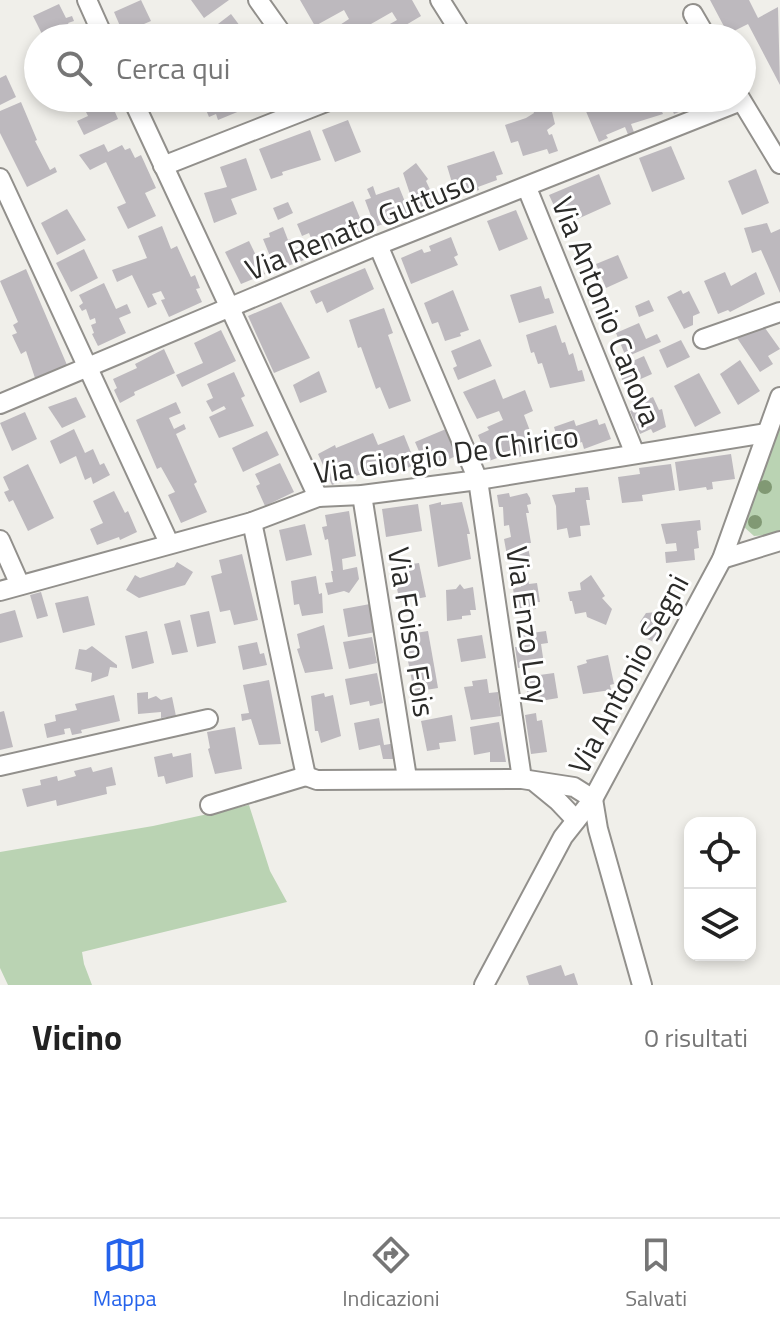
<!DOCTYPE html>
<html lang="it">
<head>
<meta charset="utf-8">
<style>
  body { margin:0; font-family:"Titillium Web",sans-serif; background:#f2f2f2; color:#222 }
  .controls { position:absolute; right:24px; bottom:24px; display:grid; overflow:hidden; border-radius:16px; box-shadow:0 4px 12px #0003 }
  .controls button { width:72px; height:72px; display:grid; place-items:center; padding:0; border:0; border-bottom:2px solid #e0e0e0; background:#fff; color:#222; font:40px sans-serif }
  .list { margin:0; padding:0; list-style:none }
  h2 { display:flex; justify-content:space-between; align-items:center; height:104px; margin:0; padding:0 32px; font-size:34px }
  h2 small { font-size:26px; font-weight:400; color:#767676 }
  .icon { flex:none; width:44px; height:44px; fill:none; stroke:currentColor; stroke-width:2; stroke-linecap:round; stroke-linejoin:round }
  .map { position:relative; flex:none; width:780px; height:985px; overflow:hidden }
  .search { position:absolute; background:#fff; box-shadow:0 4px 12px #0003; left:24px; right:24px; top:24px; height:88px; display:flex; align-items:center; gap:20px; box-sizing:border-box; padding:0 28px; border-radius:44px; color:#767676; font-size:30px }
  .sheet { height:232px; background:#fff }
  nav { display:flex; justify-content:space-around; align-items:center; box-sizing:border-box; height:112px; border-top:2px solid #e0e0e0; background:#fff; font-size:22px; color:#767676 }
  nav a { display:grid; justify-items:center; gap:4px }
  nav .on { color:#2563eb }
  .map>svg:first-child { display:block }
  .green { fill:#bad3b3 }
  .building { fill:#bdb9be }
  .lines { fill:none; stroke-linecap:round; stroke-linejoin:round }
  .street-casing { stroke:#92908c; stroke-width:22 }
  .street { stroke:#fff; stroke-width:18 }
  .tree { fill:#819974 }
  .labels { text-anchor:middle; dominant-baseline:central; stroke-width:6; stroke-linejoin:round; paint-order:stroke }
  .street-label { font-size:30px; fill:#2b2b29; stroke:#fff }
</style>
</head>
<body>
<div class="map">
<svg width="780" height="985" viewBox="0 0 780 985">
  <rect width="100%" height="100%" fill="#f0efea"/>
  <g class="green">
    <path d="M780,416V534L754,536L744,527Z"/>
    <path d="M249,805L270,871L287,902L82,952L84,964L92,985H8L0,968V852L153,826Z"/>
  </g>
  <g class="building">
    <path d="M141,0L151,21L123,33L114,12Z"/>
    <path d="M191,0H229L204,18Z"/>
    <path d="M300,0H412L421,16L384,38H365L397,20L392,12L357,32L360,38H320L349,19L344,10L315,26Z"/>
    <path d="M710,0H749L758,18L778,7L780,85L748,24L728,34Z"/>
    <path d="M59,4L66,18L72,16L74,21L68,23L77,38H44L33,16Z"/>
    <path d="M231,14L249,38H208L205,34Z"/>
    <path d="M6,75L16,97L0,105V78Z"/>
    <path d="M79,98H109L118,119L84,135L77,121L88,116Z"/>
    <path d="M201,98H271L218,120L216,114L209,117Z"/>
    <path d="M615,98H656L663,114L631,124L635,135L629,137L625,127L606,135L608,138L599,142L585,109Z"/>
    <path d="M667,98H713L674,114Z"/>
    <path d="M21,102L37,140L35,141L50,170L55,167L57,172L27,187L0,133V111Z"/>
    <path d="M540,107L542,111L551,108L555,124L547,130L549,135L552,134L558,151L549,154L547,149L523,156L518,141L511,143L505,125L526,118L534,113L533,110Z"/>
    <path d="M348,120L361,152L335,162L322,130Z"/>
    <path d="M310,130L321,160L282,172L283,175L271,179L259,149Z"/>
    <path d="M104,144L108,152L122,145L125,150L130,148L135,158L141,155L156,188L145,193L156,216L128,229L117,207L126,203L106,162L90,170L79,155Z"/>
    <path d="M671,146L685,179L652,192L639,158Z"/>
    <path d="M494,151L503,174L496,176L497,180L478,187L479,190L456,196L447,166Z"/>
    <path d="M246,158L257,190L231,199L237,214L214,223L204,193L227,187L220,167Z"/>
    <path d="M416,163L428,179L426,181L435,200L417,212L412,200L415,197L410,194L403,173Z"/>
    <path d="M756,169L769,203L742,215L728,181Z"/>
    <path d="M599,174L611,204L573,221L566,208L557,212L549,195Z"/>
    <path d="M373,186L376,195L399,187L410,214L375,227L365,200L371,198L367,189Z"/>
    <path d="M353,201L367,235L318,255L309,233L302,236L297,224Z"/>
    <path d="M288,202L293,213L278,220L273,208Z"/>
    <path d="M67,209L86,240L57,255L41,223Z"/>
    <path d="M516,210L528,239L499,251L487,221Z"/>
    <path d="M767,223L771,233L780,229V293L761,250L752,253L744,228Z"/>
    <path d="M162,226L171,249L177,246L191,277L195,275L200,288L196,289L202,302L169,317L161,300L165,299L161,291L152,294L157,304L148,308L132,275L117,282L112,270L147,258L138,236Z"/>
    <path d="M283,227L288,240L291,239L295,248L299,247L304,260L285,267L283,262L274,266L263,239L270,237L269,233Z"/>
    <path d="M451,237L458,255L454,257L458,265L411,284L401,258L422,249L424,253L431,251L429,246Z"/>
    <path d="M249,241L265,274L241,284L225,252Z"/>
    <path d="M84,249L98,278L71,292L56,263Z"/>
    <path d="M618,255L628,278L606,288L596,264Z"/>
    <path d="M365,268L374,289L327,313L322,301L316,304L310,291Z"/>
    <path d="M26,269L67,365L35,378L26,351L21,354L12,335L17,333L13,325L18,322L0,281Z"/>
    <path d="M725,272L731,286L756,272L765,294L730,312L728,310L718,314L704,281Z"/>
    <path d="M104,283L116,309L127,304L131,313L119,318L126,333L98,346L92,334L94,333L91,325L96,323L95,318L90,320L86,309L82,311L79,306L83,303L79,295Z"/>
    <path d="M541,286L545,299L549,298L554,313L519,323L510,295Z"/>
    <path d="M453,290L469,330L460,333L461,336L445,341L438,322L432,324L424,303Z"/>
    <path d="M681,290L683,294L689,291L700,313L693,316V325L684,329L667,297Z"/>
    <path d="M649,300L654,311L639,317L635,306Z"/>
    <path d="M281,302L310,358L274,373L248,316Z"/>
    <path d="M384,308L393,333L388,335L411,401L389,409L380,387L376,389L361,347L358,348L349,320Z"/>
    <path d="M639,323L646,339L657,334L661,342L626,357L616,333Z"/>
    <path d="M556,325L562,343L565,342L569,355L573,353L578,371L582,370L585,381L550,388L542,363L538,364L534,352L531,353L526,335Z"/>
    <path d="M765,328L780,349L768,356L773,364L760,372L737,338Z"/>
    <path d="M221,330L236,361L182,387L176,375L203,363L194,343Z"/>
    <path d="M480,339L492,366L458,380L453,368L457,366L451,351Z"/>
    <path d="M681,340L690,357L667,368L659,350Z"/>
    <path d="M164,349L175,373L134,392L135,395L120,403L114,390L117,388L113,379L137,368L135,364Z"/>
    <path d="M644,356L652,374L625,386L617,368Z"/>
    <path d="M740,360L760,391L738,405L720,374Z"/>
    <path d="M319,371L327,392L300,403L293,385Z"/>
    <path d="M234,372L245,396L241,398L254,426L219,438L209,417L226,409L224,406L212,412L206,401L213,398L207,384Z"/>
    <path d="M699,373L721,413L695,427L674,386Z"/>
    <path d="M495,379L503,399L525,390L533,411L524,415L538,452L518,457L516,454L506,458L505,455L489,461L478,435L489,430L487,427L503,420L499,411L477,419L463,392Z"/>
    <path d="M76,397L86,417L62,428L48,407Z"/>
    <path d="M653,397L659,410L662,409L666,427L653,433L651,429L640,434L630,411L640,407L639,403Z"/>
    <path d="M176,402L181,413L169,418L174,429L184,424L186,429L176,434L197,482L194,484L207,512L181,523L168,495L175,492L161,467L157,469L136,420Z"/>
    <path d="M25,412L37,439L12,451L0,423Z"/>
    <path d="M597,419L599,425L605,423L611,439L584,449L582,442L556,451L552,439L557,437L554,427L574,420L576,426Z"/>
    <path d="M74,429L85,453L93,449L100,465L104,463L110,475L93,484L91,477L85,480L76,456L60,464L50,441Z"/>
    <path d="M446,429L458,455L441,463L442,468L439,470L434,460L424,463L415,442Z"/>
    <path d="M267,431L279,455L243,472L232,448Z"/>
    <path d="M373,433L378,445L404,435L416,465L391,473L388,464L332,485L318,454L335,445L336,448Z"/>
    <path d="M731,454L735,479L712,482L713,489L707,490L706,487L679,491L675,462Z"/>
    <path d="M280,463L294,492L265,506L256,486L260,484L255,474Z"/>
    <path d="M28,464L54,518L28,531L13,500L9,502L4,492L9,490L3,477Z"/>
    <path d="M671,464L675,490L642,495L643,501L622,503L618,477L640,474L639,468Z"/>
    <path d="M588,487L590,500H586L590,525L580,526L581,536L569,538L567,528L557,530L556,506L552,495L575,492V488Z"/>
    <path d="M114,491L125,513L128,511L137,532L120,540L119,537L97,545L90,529L103,523L93,501Z"/>
    <path d="M509,493L510,497L527,493L530,498L531,504L527,505L529,513H526L531,543H527L530,557L508,561L504,539L511,537L509,525L504,526L503,507H499L497,495Z"/>
    <path d="M441,502V505L462,502L470,534H467L471,559L438,567L429,505Z"/>
    <path d="M418,504L422,531L386,537L382,509Z"/>
    <path d="M349,511L356,556L342,559L343,570L357,567L359,579L349,593L344,591L328,595L325,583L333,582L331,571H333L328,539L325,540L322,527L327,526L325,515Z"/>
    <path d="M700,520L701,530L697,531L699,548L694,549L695,560L666,563L665,552L677,551L676,543L666,544L661,524Z"/>
    <path d="M305,524L312,555L286,561L279,530Z"/>
    <path d="M242,554L258,620L234,625L230,610L220,612L211,576L222,573L219,560Z"/>
    <path d="M177,562L193,572L185,585L139,598L126,590L135,575L140,578L174,567Z"/>
    <path d="M419,563L426,597L400,602L392,567Z"/>
    <path d="M591,575L605,596L602,598L612,609L606,625L587,617L586,612L575,614L572,601H570L568,592L581,590L580,583Z"/>
    <path d="M316,576L319,594L322,593L323,613L302,616L299,604L294,605L291,581Z"/>
    <path d="M528,580L529,584L537,583L540,602H535L536,609L516,611L513,588L521,587L520,581Z"/>
    <path d="M460,584L464,589L473,587L476,610H470L471,615L462,616V619L447,621L446,590L456,589Z"/>
    <path d="M41,592L48,616L37,619L30,595Z"/>
    <path d="M88,596L95,625L63,633L55,603Z"/>
    <path d="M370,604L376,632L348,637L343,609Z"/>
    <path d="M15,610L23,637L0,643V614Z"/>
    <path d="M209,611L216,643L197,647L190,615Z"/>
    <path d="M658,612L668,616L656,643L643,637L640,622L646,613Z"/>
    <path d="M180,620L188,652L172,655L164,624Z"/>
    <path d="M324,625L333,669L305,673L297,649L300,648L297,634Z"/>
    <path d="M147,631L154,663L132,669L125,636Z"/>
    <path d="M428,631L438,688L414,692L403,635Z"/>
    <path d="M546,631L548,643L541,644L544,664L518,668L515,647H519L517,635Z"/>
    <path d="M482,635L486,658L461,662L457,639Z"/>
    <path d="M372,637L377,663L349,669L343,642Z"/>
    <path d="M257,642L260,654L264,653L267,665L243,670L238,646Z"/>
    <path d="M92,646L117,665V668L110,667L108,676L91,682L92,673L75,669L79,649L86,650Z"/>
    <path d="M608,655L614,684L610,685L611,690L583,694L577,666L587,663L586,660Z"/>
    <path d="M377,673L383,703L370,706L369,701L350,705L345,679Z"/>
    <path d="M554,673L558,698L529,703L525,677Z"/>
    <path d="M487,679L489,693L498,692L501,716L471,720L464,687L473,686L472,681Z"/>
    <path d="M269,680L281,744L259,745L251,719L242,721L241,714L249,713L243,685Z"/>
    <path d="M148,692V699L156,696L161,700L172,697L176,716L161,718V712L138,714L137,693Z"/>
    <path d="M324,693L325,697L333,695L341,736L321,743L318,731H315L311,696Z"/>
    <path d="M114,695L120,721L81,730L82,733L72,735L70,728L64,729L65,734L47,738L44,724L56,721L55,715L77,710L75,704Z"/>
    <path d="M4,711L13,747L0,750V712Z"/>
    <path d="M536,713L537,721L542,720L547,752L531,754L525,715Z"/>
    <path d="M452,715L456,741L439,743L440,749L427,751L421,721Z"/>
    <path d="M379,718L384,745L396,743L398,759H383L380,745L359,750L354,723Z"/>
    <path d="M499,722L506,762H490V752L474,755L470,727Z"/>
    <path d="M235,727L242,769L215,774L208,749L210,748L207,732Z"/>
    <path d="M172,753L173,757L191,753L193,777L166,784L164,776L158,777L154,757Z"/>
    <path d="M91,767L93,772L112,767L116,785L106,787L107,794L57,806L56,800L27,807L22,789L41,785L40,780L57,776L58,781L76,776L74,771Z"/>
    <path d="M561,965L565,976L574,973L578,985H529L526,976Z"/>
  </g>
  <g class="lines">
    <defs>
      <g id="street">
        <path d="M87,0L104,38"/>
        <path d="M258,0L285,38"/>
        <path d="M440,0L464,38"/>
        <path d="M693,14L707,38"/>
        <path d="M132,98L318,497"/>
        <path d="M740,98L780,164"/>
        <path d="M163,166L336,98"/>
        <path d="M0,178L169,543"/>
        <path d="M527,188L635,454"/>
        <path d="M378,245L478,480L522,779"/>
        <path d="M703,339L780,312"/>
        <path d="M0,404L378,245L741,101"/>
        <path d="M362,495L407,778"/>
        <path d="M252,522L306,776"/>
        <path d="M0,540L20,585"/>
        <path d="M722,559L780,541"/>
        <path d="M0,591L252,522L318,497L362,495L478,480L766,433"/>
        <path d="M0,766L208,719"/>
        <path d="M306,776L317,780L522,779L574,787L593,799"/>
        <path d="M536,783L558,801L576,820"/>
        <path d="M593,799L598,829L642,985"/>
        <path d="M210,805L306,776"/>
        <path d="M484,985L563,837L593,799L722,559L780,397"/>
      </g>
    </defs>
    <use href="#street" class="street-casing"/>
    <use href="#street" class="street"/>
  </g>
  <g class="tree">
    <circle cx="765" cy="487" r="7"/>
    <circle cx="755" cy="522" r="7"/>
  </g>
  <g class="labels">
    <g class="street-label">
      <text transform="translate(360 225) rotate(-22)">Via Renato Guttuso</text>
      <text transform="translate(607 311) rotate(68)">Via Antonio Canova</text>
      <text transform="translate(446 454) rotate(-8)">Via Giorgio De Chirico</text>
      <text transform="translate(528 625) rotate(82)">Via Enzo Loy</text>
      <text transform="translate(412 632) rotate(81)">Via Foiso Fois</text>
      <text transform="translate(628 674) rotate(-62)">Via Antonio Segni</text>
    </g>
  </g>
</svg>
<div class="controls">
<button><svg class="icon" aria-label="locate" viewBox="0 0 24 24"><circle cx="12" cy="12" r="6"/><path d="M12 2v4M12 18v4M2 12h4M18 12h4"/></svg></button>
<button><svg class="icon" aria-label="layers" viewBox="0 0 24 24"><path d="M12 4l9 5-9 5-9-5zM3 14l9 5 9-5"/></svg></button>
</div>
<div class="search"><svg class="icon" aria-label="search" viewBox="0 0 24 24"><circle cx="10" cy="10" r="6"/><path d="M15 15l6 6"/></svg>Cerca qui</div>
</div>
<section class="sheet">
<h2>Vicino<small>0 risultati</small></h2>
<ul class="list">
</ul>
</section>
<nav>
<a class="on"><svg class="icon" aria-label="map" viewBox="0 0 24 24"><path d="M3 6l6-2 6 2 6-2v14l-6 2-6-2-6 2zM9 4v14M15 6v14"/></svg>Mappa</a>
<a><svg class="icon" aria-label="directions" viewBox="0 0 24 24"><path d="M12 3l9 9-9 9-9-9zM9 14v-3h6M13 9l2 2-2 2"/></svg>Indicazioni</a>
<a><svg class="icon" aria-label="saved" viewBox="0 0 24 24"><path d="M7 4h10v16l-5-4-5 4z"/></svg>Salvati</a>
</nav>
</body>
</html>
